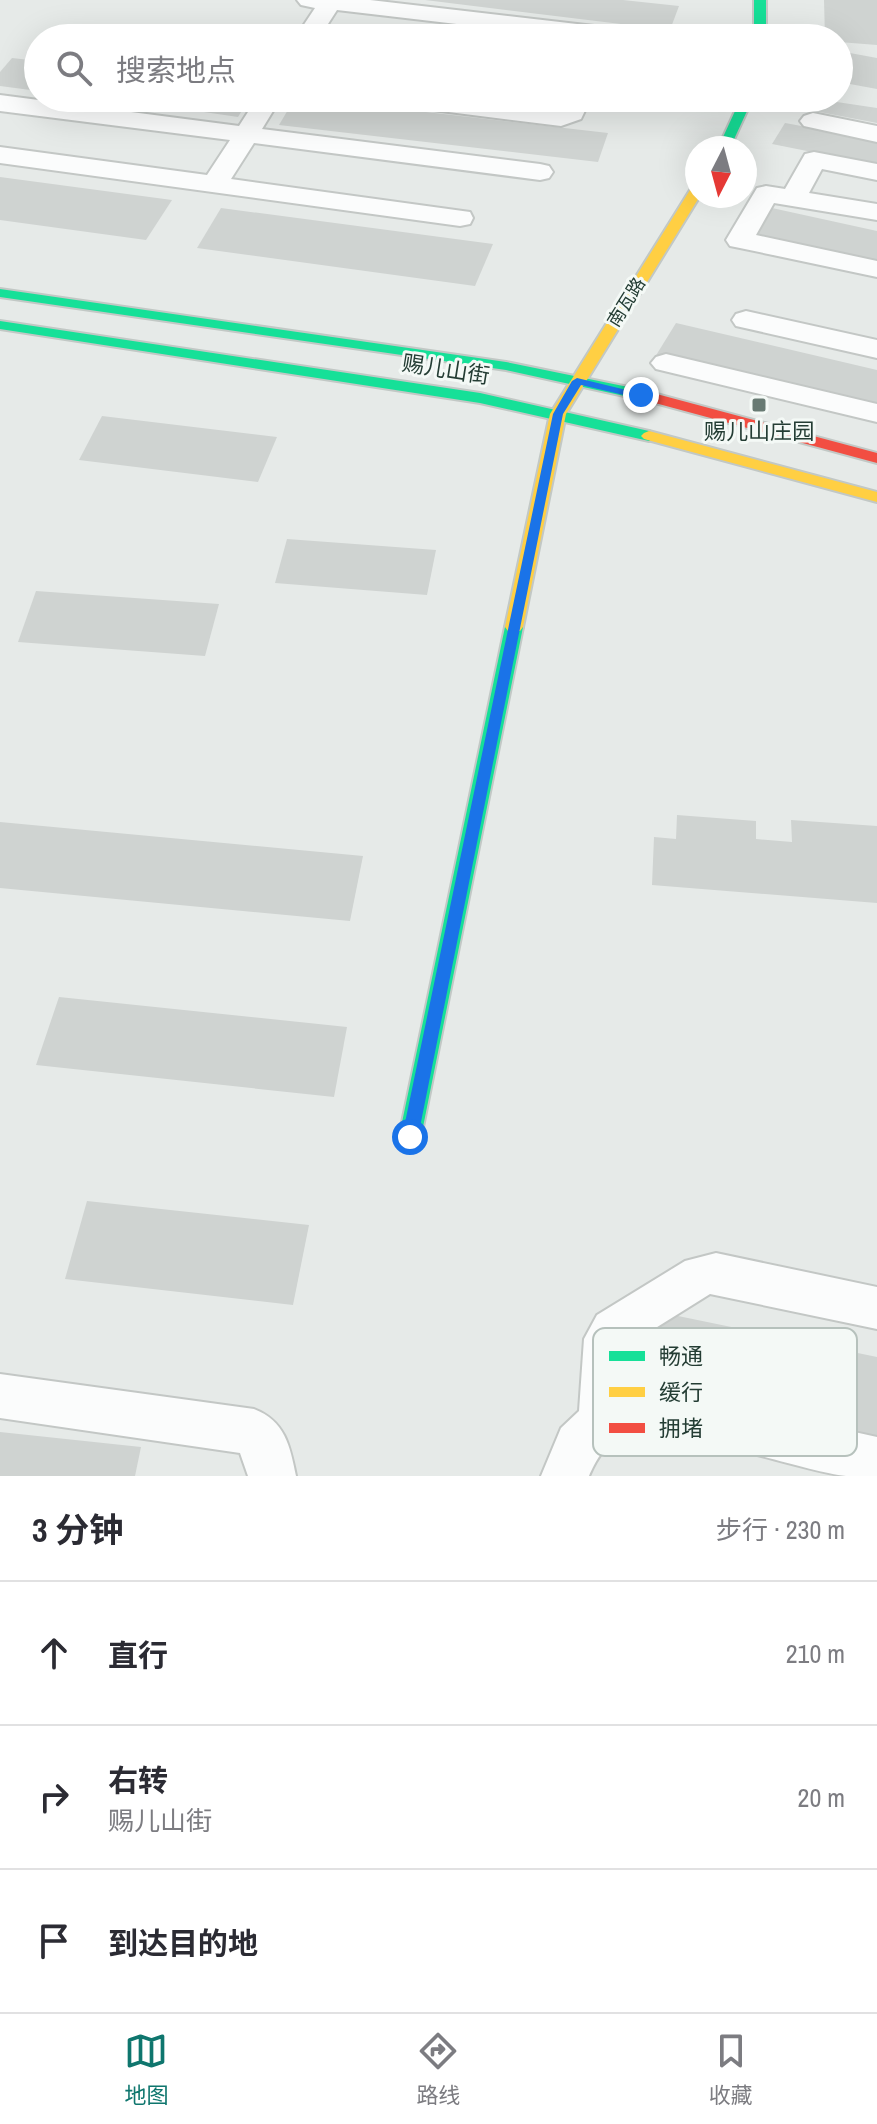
<!DOCTYPE html>
<html lang="zh">
<head>
<meta charset="utf-8">
<style>
  body { margin:0; font-family:"Archivo Narrow","Noto Sans SC",sans-serif; background:#f2f2f3; color:#2b2b33 }
  .compass { position:absolute; left:685px; top:136px; width:72px; height:72px; border-radius:50%; background:#fff; box-shadow:0 8px 32px #0002; rotate:186deg }
  .stop { position:absolute; width:24px; height:24px; margin:-18px; border:6px solid #1a73e8; border-radius:50%; background:#fff }
  .stop.end { background:#1a73e8; border-color:#fff; box-shadow:0 2px 8px #0008 }
  .list { margin:0; padding:0; list-style:none }
  h2 { display:flex; justify-content:space-between; align-items:center; height:104px; margin:0; padding:0 32px; font-size:34px }
  h2 small { font-size:26px; font-weight:400; color:#7c7c81 }
  .list li { display:grid; grid-template-columns:52px 1fr auto; gap:24px; align-items:center; box-sizing:border-box; height:144px; padding:0 32px; border-top:2px solid #e1e1e2 }
  .list b { display:block; font-size:30px; white-space:nowrap }
  .list p { margin:0; font-size:26px; white-space:nowrap; color:#7c7c81 }
  .list em { font-size:26px; font-style:normal; color:#7c7c81 }
  .icon { flex:none; width:44px; height:44px; fill:none; stroke:currentColor; stroke-width:2; stroke-linecap:round; stroke-linejoin:round }
  .map { position:relative; flex:none; width:877px; height:1476px; overflow:hidden }
  .search { position:absolute; background:#fff; box-shadow:0 8px 32px #0002; left:24px; right:24px; top:24px; height:88px; display:flex; align-items:center; gap:20px; box-sizing:border-box; padding:0 28px; border-radius:44px; color:#7c7c81; font-size:30px }
  .sheet { height:536px; background:#fff }
  nav { display:flex; justify-content:space-around; align-items:center; box-sizing:border-box; height:112px; border-top:2px solid #e1e1e2; background:#fff; font-size:22px; color:#7c7c81 }
  nav a { display:grid; justify-items:center; gap:4px }
  nav .on { color:#0f766e }
  .map>svg:first-child { display:block }
  .building { fill:#cfd3d1 }
  .lines { fill:none; stroke-linecap:round; stroke-linejoin:round }
  .street-casing { stroke:#c3c7c5; stroke-width:4 }
  .fast-casing { stroke:#c2c8c5; stroke-width:4 }
  .slow-casing { stroke:#c2c8c5; stroke-width:4 }
  .jam-casing { stroke:#c2c8c5; stroke-width:4 }
  .street { fill:#fbfcfc; fill-rule:evenodd }
  .fast { fill:#16e098; fill-rule:evenodd }
  .slow { fill:#ffcf43; fill-rule:evenodd }
  .jam { fill:#f24e42; fill-rule:evenodd }
  .route { fill:#1a73e8 }
  .poi-dot { fill:#687a73; stroke:#f4f9f6; stroke-width:3 }
  .labels { text-anchor:middle; dominant-baseline:central; stroke-width:6; stroke-linejoin:round; paint-order:stroke }
  .far-street-label { font-size:18px; fill:#243d34; stroke:#f4f9f6 }
  .street-label { font-size:22px; fill:#243d34; stroke:#f4f9f6 }
  .poi-label { font-size:22px; fill:#243d34; stroke:#f4f9f6 }
  .key { fill:#f4f9f6; stroke:#b6c1bc; stroke-width:2 }
  .key-label { font-size:22px; fill:#243d34 }
</style>
</head>
<body>
<div class="map">
<svg width="877" height="1476" viewBox="0 0 877 1476">
  <rect width="100%" height="100%" fill="#e6eae8"/>
  <g class="building">
    <path d="M425,0H623L679,6L670,30Z"/>
    <path d="M824,0H877V45L839,42V38H825Z"/>
    <path d="M850,53L877,58V89L839,82Z"/>
    <path d="M12,58L38,61V91L0,86V72Z"/>
    <path d="M108,98H250L238,117Z"/>
    <path d="M295,98H305L608,133L598,162L279,125Z"/>
    <path d="M810,98L877,108V123L804,109Z"/>
    <path d="M785,123L877,140V165L772,144Z"/>
    <path d="M0,177L172,200L146,240L0,220Z"/>
    <path d="M221,208L493,244L475,286L197,248Z"/>
    <path d="M772,208L877,231V264L754,237Z"/>
    <path d="M676,323L877,370V410L655,357Z"/>
    <path d="M102,416L277,437L258,482L79,460Z"/>
    <path d="M287,539L436,550L427,595L275,583Z"/>
    <path d="M36,591L219,604L205,656L18,642Z"/>
    <path d="M677,815L756,821V839L792,842L791,820L877,826V903L652,885L654,837L676,839Z"/>
    <path d="M0,822L363,856L350,921L0,888Z"/>
    <path d="M59,997L347,1027L334,1097L36,1065Z"/>
    <path d="M87,1201L309,1225L293,1305L65,1279Z"/>
    <path d="M649,1310L877,1357V1441L635,1390Z"/>
    <path d="M0,1432L141,1447L135,1476H0Z"/>
  </g>
  <g class="lines">
    <defs>
      <g id="street">
        <path d="M297,0H370L603,27L611,29L617,38H576L337,10L319,38H295L315,8L301,5Z"/>
        <path d="M0,95L239,126L257,98H281L262,129L540,164L549,166L553,172L549,178L540,180L254,143L231,179L470,212L473,218L470,224L460,226L0,163V147L207,175L230,140L0,111Z"/>
        <path d="M381,98H456L559,110L567,98H591L581,119L561,126L393,105L384,103Z"/>
        <path d="M813,113L877,126V142L804,126L800,121L804,116Z"/>
        <path d="M814,152L877,164V180L822,169L809,193L877,204V220L774,203L756,235L877,261V277L740,248L730,246L726,240L757,188L766,186L785,189L805,154Z"/>
        <path d="M746,311L877,340V358L736,326L732,320L736,314Z"/>
        <path d="M666,354L877,404V422L656,369L651,363L656,357Z"/>
        <path d="M716,1253L877,1287V1329L710,1294L630,1344L627,1391H669L877,1437V1476C867,1476 856,1476 846,1476C795,1470 661,1419 619,1439C604,1445 595,1462 589,1476H541L561,1428L579,1411L584,1339L597,1315L685,1261Z"/>
        <path d="M0,1374L254,1409C285,1421 290,1446 296,1476H248L240,1453L0,1418Z"/>
      </g>
      <g id="fast">
        <rect x="754" y="0" width="12" height="38"/>
        <path d="M741,98H753L730,148H718Z"/>
        <path d="M0,289L506,362L638,389L646,394L638,399L506,370L0,297Z"/>
        <path d="M0,321L480,393L649,431L657,436L649,441L480,403L0,329Z"/>
        <path d="M514,621L523,627L421,1137L418,1143L410,1146L402,1143L399,1137L505,627Z"/>
      </g>
      <g id="slow">
        <path d="M697,186V196H700L566,414L523,627L520,631H508L505,627L550,414L690,190Z"/>
        <path d="M649,431L877,492V502L644,439L641,436L644,433Z"/>
      </g>
      <path id="jam" d="M638,389L877,453V463L633,397L630,394Z"/>
    </defs>
    <use href="#street" class="street-casing"/>
    <use href="#fast" class="fast-casing"/>
    <use href="#slow" class="slow-casing"/>
    <use href="#jam" class="jam-casing"/>
    <use href="#street" class="street"/>
    <use href="#fast" class="fast"/>
    <use href="#slow" class="slow"/>
    <use href="#jam" class="jam"/>
  </g>
  <path class="route" d="M577,378L647,395L641,399L581,385L563,414L418,1137L410,1143L402,1137L553,414L572,381Z"/>
  <rect class="poi-dot" x="751" y="397" width="16" height="16" rx="4"/>
  <g class="labels">
    <g class="far-street-label">
      <text transform="translate(626 302) rotate(-58)">南瓦路</text>
    </g>
    <g class="street-label">
      <text transform="translate(446 369) rotate(9)">赐儿山街</text>
    </g>
    <g class="poi-label">
      <text x="759" y="431">赐儿山庄园</text>
    </g>
  </g>
  <rect x="593" y="1328" width="264" height="128" rx="12" class="key"/>
  <rect x="609" y="1351" width="36" height="10" fill="#16e098"/>
  <rect x="609" y="1387" width="36" height="10" fill="#ffcf43"/>
  <rect x="609" y="1423" width="36" height="10" fill="#f24e42"/>
  <g class="key-label">
    <text x="659" y="1364">畅通</text>
    <text x="659" y="1400">缓行</text>
    <text x="659" y="1436">拥堵</text>
  </g>
</svg>
<svg class="compass" viewBox="-18 -18 36 36"><path d="M0-13l5 13h-10z" fill="#e53935"/><path d="M0 13l5-13h-10z" fill="#7c7c81"/></svg>
<div class="stop" style="left:410px;top:1137px"></div>
<div class="stop end" style="left:641px;top:395px"></div>
<div class="search"><svg class="icon" aria-label="search" viewBox="0 0 24 24"><circle cx="10" cy="10" r="6"/><path d="M15 15l6 6"/></svg>搜索地点</div>
</div>
<section class="sheet">
<h2>3 分钟<small>步行 · 230 m</small></h2>
<ul class="list">
<li><svg class="icon" aria-label="ahead" viewBox="0 0 24 24"><path d="M12 20V5M6 11l6-6 6 6"/></svg><div><b>直行</b></div><em>210 m</em></li>
<li><svg class="icon" aria-label="right" viewBox="0 0 24 24"><path d="M7 20v-9h11M14 6l5 5-5 5"/></svg><div><b>右转</b><p>赐儿山街</p></div><em>20 m</em></li>
<li><svg class="icon" aria-label="arrive" viewBox="0 0 24 24"><path d="M6 21V4h12l-3 4 3 4H6"/></svg><div><b>到达目的地</b></div></li>
</ul>
</section>
<nav>
<a class="on"><svg class="icon" aria-label="map" viewBox="0 0 24 24"><path d="M3 6l6-2 6 2 6-2v14l-6 2-6-2-6 2zM9 4v14M15 6v14"/></svg>地图</a>
<a><svg class="icon" aria-label="directions" viewBox="0 0 24 24"><path d="M12 3l9 9-9 9-9-9zM9 14v-3h6M13 9l2 2-2 2"/></svg>路线</a>
<a><svg class="icon" aria-label="saved" viewBox="0 0 24 24"><path d="M7 4h10v16l-5-4-5 4z"/></svg>收藏</a>
</nav>
</body>
</html>
